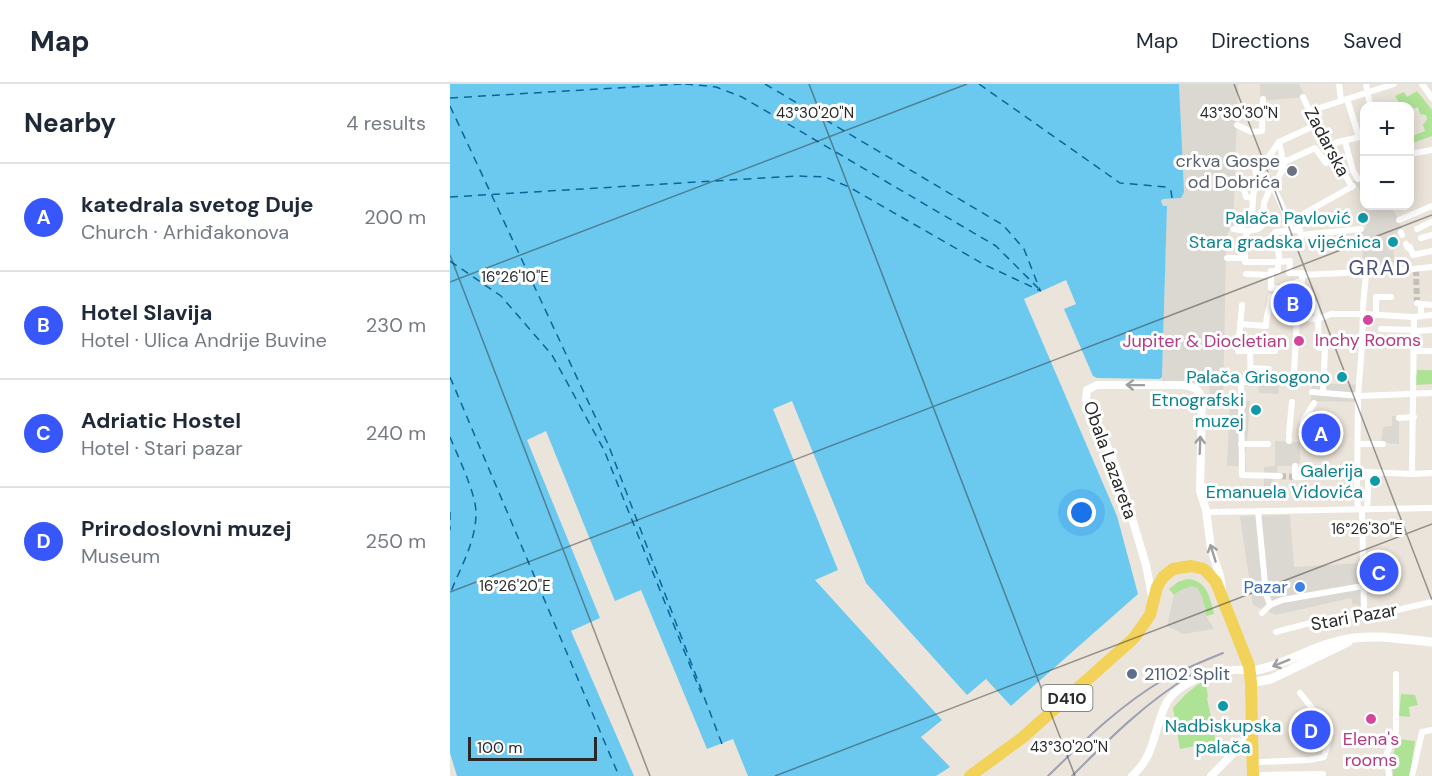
<!DOCTYPE html>
<html lang="en">
<head>
<meta charset="utf-8">
<style>
  body { margin:0; font-family:"DM Sans",sans-serif; background:#f2f2f3; color:#1f2937 }
  .controls { position:absolute; right:18px; top:18px; display:grid; overflow:hidden; border-radius:12px; box-shadow:0 3px 15px #0003 }
  .controls button { width:54px; height:54px; display:grid; place-items:center; padding:0; border:0; border-bottom:2px solid #e0e1e3; background:#fff; color:#1f2937; font:30px sans-serif }
  .scale { position:absolute; left:18px; bottom:15px; width:129px; box-sizing:border-box; padding-left:6px; border:3px solid #292929; border-top:0; font-size:16px; line-height:21px; white-space:nowrap; color:#292929; -webkit-text-stroke:4px #fff; paint-order:stroke }
  .you { position:absolute; left:632px; top:429px; width:21px; height:21px; margin:-15px; border:4px solid #fff; border-radius:50%; background:#1a73e8; box-shadow:0 0 0 9px #1a73e833 }
  .badge { display:grid; place-items:center; width:39px; height:39px; border-radius:50%; background:#3757fb; color:#fff; font-size:20px; font-weight:700 }
  .pin { position:absolute; translate:-50% -50%; border:3px solid #fff; box-shadow:0 2px 6px #0006 }
  .list { margin:0; padding:0; list-style:none }
  h2 { display:flex; justify-content:space-between; align-items:center; height:78px; margin:0; padding:0 24px; font-size:26px }
  h2 small { font-size:20px; font-weight:400; color:#747a83 }
  .list li { display:grid; grid-template-columns:39px 1fr auto; gap:18px; align-items:center; box-sizing:border-box; height:108px; padding:0 24px; border-top:2px solid #e0e1e3 }
  .list b { display:block; font-size:22px; white-space:nowrap }
  .list p { margin:0; font-size:20px; white-space:nowrap; color:#747a83 }
  .list em { font-size:20px; font-style:normal; color:#747a83 }
  .map { position:relative; flex:none; width:982px; height:692px; overflow:hidden }
  header { display:flex; align-items:center; gap:36px; box-sizing:border-box; height:84px; padding:0 30px; background:#fff; border-bottom:2px solid #e0e1e3 }
  header strong { font-size:28px }
  nav { display:flex; gap:33px; margin-inline-start:auto; font-size:21px }
  main { display:flex }
  aside { flex:1; background:#fff }
  .map>svg:first-child { display:block }
  .green { fill:#aee395 }
  .plaza { fill:#dbd7d1 }
  .water { fill:#6bc9ef }
  .lines { fill:none; stroke-linecap:round; stroke-linejoin:round }
  .ferry { stroke:#0c6599; stroke-width:1.5; stroke-dasharray:8 6; stroke-linecap:butt }
  .pedestrian-tunnel { stroke:#c4bfb7; stroke-width:6; stroke-dasharray:6 3; stroke-linecap:butt }
  .pedestrian { stroke:#fff; stroke-width:6 }
  .minor { stroke:#fff; stroke-width:8 }
  .tertiary { stroke:#fff; stroke-width:9 }
  .primary { stroke:#f2d259; stroke-width:12 }
  .rail { stroke:#9da0b3; stroke-width:2 }
  .oneway { stroke:#9f9f9f }
  .ticks { fill:none; stroke:#292929; stroke-width:1.5; stroke-opacity:0.45 }
  .worship-dot { fill:#6b7280; stroke:#fff; stroke-width:2 }
  .culture-dot { fill:#0f9aa8; stroke:#fff; stroke-width:2 }
  .hotel-dot { fill:#d1479c; stroke:#fff; stroke-width:2 }
  .shop-dot { fill:#3f7fe0; stroke:#fff; stroke-width:2 }
  .service-dot { fill:#5c6f8a; stroke:#fff; stroke-width:2 }
  .labels { text-anchor:middle; dominant-baseline:central; stroke-width:6; stroke-linejoin:round; paint-order:stroke }
  .shield { fill:#fff; stroke:#696969; stroke-width:1.5 }
  .shield-label { font-size:16px; font-weight:bold; fill:#292929 }
  .street-label { font-size:18px; fill:#292929; stroke:#fff }
  .worship-label { font-size:18px; fill:#5b616d; stroke:#fff; text-anchor:end }
  .culture-label { font-size:18px; fill:#0d838f; stroke:#fff; text-anchor:end }
  .hotel-label { font-size:18px; fill:#b23c85; stroke:#fff }
  .shop-label { font-size:18px; fill:#366cbe; stroke:#fff; text-anchor:end }
  .service-label { font-size:18px; fill:#4e5e75; stroke:#fff; text-anchor:start }
  .quarter-label { font-size:21px; letter-spacing:1.5px; fill:#495079; stroke:#fff }
  .ticks-label { font-size:15px; text-anchor:middle; fill:#292929; stroke:#fff; stroke-width:6; stroke-linejoin:round; paint-order:stroke }
</style>
</head>
<body>
<header>
<strong>Map</strong>
<nav><a>Map</a><a>Directions</a><a>Saved</a></nav>
</header>
<main>
<aside>
<h2>Nearby<small>4 results</small></h2>
<ul class="list">
<li><span class="badge">A</span><div><b>katedrala svetog Duje</b><p>Church · Arhiđakonova</p></div><em>200 m</em></li>
<li><span class="badge">B</span><div><b>Hotel Slavija</b><p>Hotel · Ulica Andrije Buvine</p></div><em>230 m</em></li>
<li><span class="badge">C</span><div><b>Adriatic Hostel</b><p>Hotel · Stari pazar</p></div><em>240 m</em></li>
<li><span class="badge">D</span><div><b>Prirodoslovni muzej</b><p>Museum</p></div><em>250 m</em></li>
</ul>
</aside>
<div class="map">
<svg width="982" height="692" viewBox="0 0 982 692">
  <rect width="100%" height="100%" fill="#ebe4da"/>
  <g class="green">
    <path d="M967,7L982,26V52L960,60V53L975,47L973,41L977,35L976,31L970,30L968,23L962,25L960,22H946L950,20L945,12L954,8L957,13Z"/>
    <path d="M967,286H982V300L965,301Z"/>
    <path d="M737,495C757,496 760,513 764,530L756,532L755,523L731,506L724,511L719,505L728,498Z"/>
    <path d="M755,595L758,613L757,614L766,658L730,665L723,624L736,610Z"/>
    <path d="M951,610L965,611L968,621L959,623L960,633L949,632Z"/>
    <path d="M947,655L965,657L960,692H943L942,676Z"/>
  </g>
  <g class="plaza">
    <path d="M729,0H788L783,145V147H778L776,170L773,317H760L759,300L712,299L717,122H713L711,117L713,115L731,114Z"/>
    <path d="M810,0H849L855,13L819,16L810,14Z"/>
    <path d="M914,93V122H942L953,147L936,152L939,167L943,166L945,178H942L943,183H945V189L914,191L911,144H916V129L908,102L905,103L901,98Z"/>
    <path d="M803,295L828,296L829,310L809,309L808,300H803Z"/>
    <path d="M862,299L910,301L911,318L861,317Z"/>
    <path d="M780,317H800L797,360L795,370L797,394H790V382H777Z"/>
    <path d="M942,332H949V360L936,359V361L931,359L933,343L942,342Z"/>
    <path d="M825,357L850,358V379L845,382H827V393H823V409H814V383L825,382Z"/>
    <path d="M840,431L844,483L911,479L912,527H910L907,520L903,521L901,514L826,531L803,521L790,432Z"/>
    <path d="M742,502L748,504L753,515L756,532L764,545L733,550L717,542L724,511L731,506Z"/>
  </g>
  <path class="water" d="M0,0H729L734,108L731,114L713,115L711,117L713,122H717L712,293L710,295L647,294L643,292L614,225L626,220L616,196L574,215L667,432L688,510L561,622L536,595L517,611L416,499L342,317L323,325L388,486L365,496L492,636L471,653L500,683L486,692H298L283,655L257,665L191,506L165,517L96,347L77,356L150,534L121,547L184,692H7L0,669Z"/>
  <g class="lines">
    <g class="ferry">
      <path d="M235,0L266,3L292,13L546,162L588,204"/>
      <path d="M315,0L553,141L574,165L590,206"/>
      <path d="M529,0L670,99L716,103L721,107L722,114"/>
      <path d="M0,14L232,0"/>
      <path d="M0,22L158,360L272,660"/>
      <path d="M0,113L346,92L375,93L399,103L535,181L591,207"/>
      <path d="M0,177L51,212L102,271L154,366L251,609"/>
      <path d="M0,293L169,692"/>
      <path d="M0,353C8,373 26,409 26,429C26,458 10,484 0,510"/>
      <path d="M0,428V446"/>
    </g>
    <g class="pedestrian-tunnel">
      <path d="M966,186L967,219"/>
      <path d="M843,298L844,288"/>
      <path d="M830,392L845,393"/>
    </g>
    <g class="pedestrian">
      <path d="M889,0L891,16"/>
      <path d="M916,0L920,22"/>
      <path d="M972,0L982,14"/>
      <path d="M853,13L866,41L902,103"/>
      <path d="M897,15L909,53"/>
      <path d="M860,27L944,0"/>
      <path d="M787,41L802,48L812,47L813,15"/>
      <path d="M895,57L903,87L908,95"/>
      <path d="M878,63L888,58L914,52"/>
      <path d="M960,70L982,66"/>
      <path d="M834,78L865,64L876,79L884,75"/>
      <path d="M806,92L805,78H815L829,58"/>
      <path d="M785,103L794,105L796,113L803,114L802,132H808L811,134"/>
      <path d="M824,103L834,82L829,58L866,41"/>
      <path d="M803,114L806,92L821,103"/>
      <path d="M949,136L982,122"/>
      <path d="M839,138L903,102"/>
      <path d="M783,145L798,147"/>
      <path d="M967,145L981,138"/>
      <path d="M841,146H850L851,151L911,145"/>
      <path d="M951,148L952,151"/>
      <path d="M971,154L982,151"/>
      <path d="M956,160L958,164L960,163L963,171L982,167"/>
      <path d="M777,174H795"/>
      <path d="M830,178L825,148L841,146C839,138 826,105 821,102L814,119L812,142L808,145L798,147L795,154V178H828L840,177L839,189H852V198H847V205L821,204V187H828V178H830"/>
      <path d="M945,187L982,183"/>
      <path d="M796,190L821,191"/>
      <path d="M852,191L913,188"/>
      <path d="M845,215V218L865,220L868,235L869,264H875L873,309"/>
      <path d="M967,219L971,220V232"/>
      <path d="M971,220L982,221"/>
      <path d="M792,221L788,267H825"/>
      <path d="M913,222L916,190"/>
      <path d="M926,230V213H941"/>
      <path d="M790,240L816,242C816,231 820,224 821,213"/>
      <path d="M931,245L965,246"/>
      <path d="M965,247L982,246"/>
      <path d="M800,267L801,298"/>
      <path d="M965,267H982"/>
      <path d="M801,284L819,285L818,295"/>
      <path d="M844,288L847,234L868,235L881,230H913L964,233L982,231"/>
      <path d="M803,298H791L792,391L830,392"/>
      <path d="M862,308L910,312L982,309"/>
      <path d="M949,334L964,333"/>
      <path d="M839,349L842,318"/>
      <path d="M852,355L853,337L864,319"/>
      <path d="M839,357V354"/>
      <path d="M791,360H818"/>
      <path d="M908,360H933"/>
      <path d="M845,382V393H864L870,386L962,390L982,389"/>
      <path d="M962,390L964,233"/>
      <path d="M907,408L908,312L912,262L913,226"/>
      <path d="M918,408V388"/>
      <path d="M907,413L908,425"/>
      <path d="M912,425L914,529"/>
      <path d="M917,425L918,411"/>
      <path d="M808,427L816,510L820,521"/>
      <path d="M762,428L982,424"/>
      <path d="M812,529L820,521L832,516L913,502"/>
      <path d="M826,548C846,543 904,525 921,532L982,518"/>
      <path d="M811,678L859,676L874,673L881,648L850,609"/>
      <path d="M812,691L873,690"/>
      <path d="M939,692L937,669L946,647V590"/>
      <path d="M962,692L972,648L982,646"/>
    </g>
    <g class="minor">
      <path d="M702,512L696,481L673,404L663,375L636,316L637,306L647,301H731C743,302 750,304 752,317L750,407L756,426L761,465L770,492L772,504"/>
      <path d="M682,692C705,672 703,648 715,622C726,597 775,581 800,587"/>
      <path d="M761,692L801,651"/>
    </g>
    <g class="tertiary">
      <path d="M800,587C832,583 858,564 889,557C919,549 951,555 982,558"/>
      <path d="M801,599L821,595L898,558"/>
    </g>
    <path class="primary" d="M520,692L572,654L684,554L700,531L707,503L713,493L723,485L741,482L754,485L766,498L799,582L801,599L803,692"/>
    <g class="rail">
      <path d="M598,692C633,658 670,621 713,596C732,586 753,577 773,569"/>
      <path d="M622,692C659,655 698,616 743,590"/>
    </g>
  </g>
  <defs><path id="oneway-shaft" d="M-6 0H5M1.5-3L5.5 0L1.5 3" fill="none" stroke-width="1.6" stroke-linecap="round" stroke-linejoin="round" transform="scale(1.5)"/></defs>
  <g class="oneway">
    <use href="#oneway-shaft" transform="translate(685 301) rotate(-179)"/>
    <use href="#oneway-shaft" transform="translate(750 361) rotate(-88)"/>
    <use href="#oneway-shaft" transform="translate(763 469) rotate(-107)"/>
    <use href="#oneway-shaft" transform="translate(831 579) rotate(158)"/>
  </g>
  <path class="ticks" d="M359,0L625,692M784,0L982,516M0,171L200,692M0,198L517,0M0,508L982,131M325,692L982,440"/>
  <circle class="worship-dot" cx="842" cy="87" r="6"/>
  <g class="culture-dot">
    <circle cx="913" cy="134" r="6"/>
    <circle cx="943" cy="158" r="6"/>
    <circle cx="892" cy="293" r="6"/>
    <circle cx="806" cy="326" r="6"/>
    <circle cx="925" cy="397" r="6"/>
    <circle cx="773" cy="622" r="6"/>
  </g>
  <g class="hotel-dot">
    <circle cx="918" cy="236" r="6"/>
    <circle cx="849" cy="257" r="6"/>
    <circle cx="921" cy="635" r="6"/>
  </g>
  <circle class="shop-dot" cx="850" cy="503" r="6"/>
  <circle class="service-dot" cx="682" cy="590" r="6"/>
  <g class="labels">
    <rect class="shield" x="591.5" y="601" width="51" height="26" rx="4.5"/>
    <g class="shield-label">
      <text x="617" y="614">D410</text>
    </g>
    <g class="street-label">
      <text transform="translate(877 58) rotate(62)">Zadarska</text>
      <text transform="translate(660 376) rotate(70)">Obala Lazareta</text>
      <text transform="translate(904 533) rotate(-10)">Stari Pazar</text>
    </g>
    <g class="worship-label">
      <text x="830" y="77">crkva Gospe<tspan x="830" dy="21">od Dobrića</tspan></text>
    </g>
    <g class="culture-label">
      <text x="901" y="134">Palača Pavlović</text>
      <text x="931" y="158">Stara gradska vijećnica</text>
      <text x="880" y="293">Palača Grisogono</text>
      <text x="794" y="316">Etnografski<tspan x="794" dy="21">muzej</tspan></text>
      <text x="913" y="387">Galerija<tspan x="913" dy="21">Emanuela Vidovića</tspan></text>
      <text x="773" y="642" text-anchor="middle">Nadbiskupska<tspan x="773" dy="21">palača</tspan></text>
    </g>
    <g class="hotel-label">
      <text x="918" y="256">Inchy Rooms</text>
      <text x="837" y="257" text-anchor="end">Jupiter &amp; Diocletian</text>
      <text x="921" y="655">Elena's<tspan x="921" dy="21">rooms</tspan></text>
    </g>
    <g class="shop-label">
      <text x="838" y="503">Pazar</text>
    </g>
    <g class="service-label">
      <text x="694" y="590">21102 Split</text>
    </g>
    <g class="quarter-label">
      <text x="930" y="184">GRAD</text>
    </g>
  </g>
  <g class="ticks-label">
    <text x="365" y="34">43°30'20"N</text>
    <text x="789" y="34">43°30'30"N</text>
    <text x="65" y="198">16°26'10"E</text>
    <text x="917" y="450">16°26'30"E</text>
    <text x="65" y="507">16°26'20"E</text>
    <text x="619" y="668">43°30'20"N</text>
  </g>
</svg>
<div class="controls">
<button>+</button>
<button>−</button>
</div>
<div class="scale">100 m</div>
<div class="you"></div>
<div class="pin badge" style="left:871px;top:349px">A</div>
<div class="pin badge" style="left:843px;top:219px">B</div>
<div class="pin badge" style="left:929px;top:488px">C</div>
<div class="pin badge" style="left:861px;top:646px">D</div>
</div>
</main>
</body>
</html>
